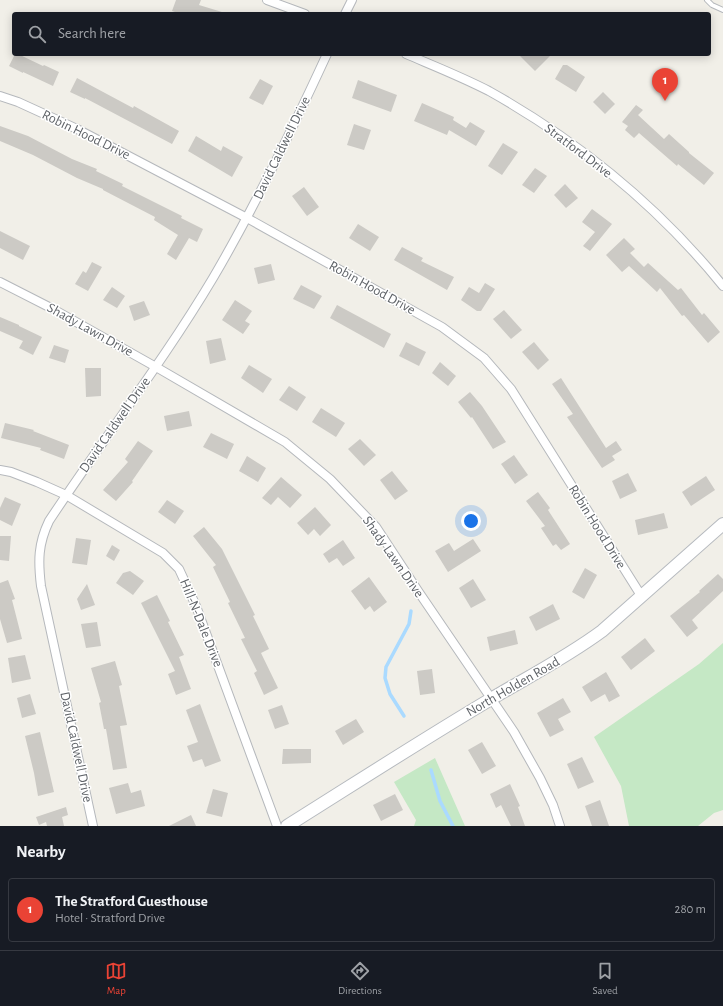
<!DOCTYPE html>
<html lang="en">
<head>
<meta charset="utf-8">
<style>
  body { margin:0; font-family:"Alegreya Sans",sans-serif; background:#242831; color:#f1f3f6 }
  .you { position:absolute; left:471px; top:521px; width:14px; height:14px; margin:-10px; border:3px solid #fff; border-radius:50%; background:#1a73e8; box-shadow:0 0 0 6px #1a73e833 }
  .badge { display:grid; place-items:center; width:26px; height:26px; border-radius:50%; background:#ea4335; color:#fff; font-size:13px; font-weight:700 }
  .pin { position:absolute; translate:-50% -33px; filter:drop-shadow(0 1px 2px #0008) }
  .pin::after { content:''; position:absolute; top:21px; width:14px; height:12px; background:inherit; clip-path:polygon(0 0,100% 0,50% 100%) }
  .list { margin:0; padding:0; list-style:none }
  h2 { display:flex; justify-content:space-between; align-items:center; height:52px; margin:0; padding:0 16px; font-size:17px }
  h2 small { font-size:13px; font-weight:400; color:#9ea1a6 }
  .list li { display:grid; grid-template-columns:26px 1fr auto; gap:12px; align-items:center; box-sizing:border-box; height:64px; margin:0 8px 8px; padding:0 8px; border:1px solid #363941; border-radius:4px }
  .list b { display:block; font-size:15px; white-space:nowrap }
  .list p { margin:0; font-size:13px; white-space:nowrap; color:#9ea1a6 }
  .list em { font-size:13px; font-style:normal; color:#9ea1a6 }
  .icon { flex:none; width:22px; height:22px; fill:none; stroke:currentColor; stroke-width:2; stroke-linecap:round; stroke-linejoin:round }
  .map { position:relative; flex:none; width:723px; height:826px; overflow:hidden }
  .search { position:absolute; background:#171b24; box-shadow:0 2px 10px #0003; left:12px; right:12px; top:12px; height:44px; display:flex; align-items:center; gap:10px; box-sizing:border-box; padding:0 14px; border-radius:4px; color:#9ea1a6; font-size:15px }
  .sheet { height:124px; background:#171b24 }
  nav { display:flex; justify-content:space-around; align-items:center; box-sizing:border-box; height:56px; border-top:1px solid #363941; background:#171b24; font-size:11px; color:#9ea1a6 }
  nav a { display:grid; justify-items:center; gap:2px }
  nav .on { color:#ea4335 }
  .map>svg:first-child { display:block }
  .green { fill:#c5e8c5 }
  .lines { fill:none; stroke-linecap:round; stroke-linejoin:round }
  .stream { stroke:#aadaff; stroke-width:3.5 }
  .building { fill:#cccac5 }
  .lane-casing { stroke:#b5b8bc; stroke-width:6 }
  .street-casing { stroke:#b5b8bc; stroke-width:10 }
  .secondary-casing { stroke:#b6babf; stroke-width:14 }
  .lane { stroke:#fff; stroke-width:4 }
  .street { stroke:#fff; stroke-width:8 }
  .secondary { stroke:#fff; stroke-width:12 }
  .labels { text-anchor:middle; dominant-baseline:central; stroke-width:3; stroke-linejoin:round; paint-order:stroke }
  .street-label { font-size:14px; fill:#5f6368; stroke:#fff }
</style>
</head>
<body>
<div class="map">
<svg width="723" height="826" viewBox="0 0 723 826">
  <rect width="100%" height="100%" fill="#f1efe8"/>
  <g class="green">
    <path d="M723,643V810L714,813L698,826H629L621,786L594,737L699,664Z"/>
    <path d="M435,758L465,826H414L416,820L394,782Z"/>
  </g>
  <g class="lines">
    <g class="stream">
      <path d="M404,716L390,694L385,678L386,667L409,624L411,611"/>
      <path d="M431,770L440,801L453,826"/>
    </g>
  </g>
  <g class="building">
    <path d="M176,0H201L199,5L222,12L221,14H181L172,11Z"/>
    <path d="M15,54H18L43,66L44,65L59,72L53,86L23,72V73L9,66Z"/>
    <path d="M518,54H552L535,71Z"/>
    <path d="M563,65H567L585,77L576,92L555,79Z"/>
    <path d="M77,78L133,108L134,106L179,131L172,144L85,98V99L70,92Z"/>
    <path d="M260,79L273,86L263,105L249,98Z"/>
    <path d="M358,80L397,95L391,112L352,98Z"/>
    <path d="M603,92L615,104L605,114L593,102Z"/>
    <path d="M422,103L454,117L453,120L466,128L470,122L485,131L476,146L449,130L447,135L414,121Z"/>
    <path d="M636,105L643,110L638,115L664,139L669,134L689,152V153L714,173L704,185L678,164L677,166L639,133L634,138L625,130L628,126L622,122Z"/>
    <path d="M354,124L371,130L364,150L347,145Z"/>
    <path d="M0,126L28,136L72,159L97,169L96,171L123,184L122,186L182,216L181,218L203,229L197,242L189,238L176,260L167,254L178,235L154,220L155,217L103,190V189L77,178L33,155L0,141Z"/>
    <path d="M196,136L221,151L223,146L243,157L232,177L188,151Z"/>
    <path d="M503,143L518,152L502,175L488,166Z"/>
    <path d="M535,168L547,176L534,193L522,185Z"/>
    <path d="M565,184L578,198L566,208L554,195Z"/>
    <path d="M304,187L319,207L307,216L292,196Z"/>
    <path d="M592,209L612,224L590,251L583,246L595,232L582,222Z"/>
    <path d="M358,224L379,237L370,251L349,238Z"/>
    <path d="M0,231L30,246L23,260L0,248Z"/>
    <path d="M624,238L635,249L630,253L644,267L648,263L678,290L681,288L702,315L704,313L720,332L708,343L684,315L682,316L660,288L657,292L629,266L622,272L606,255Z"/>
    <path d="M402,247L423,258L421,261L454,277L447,290L394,260Z"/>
    <path d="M92,262L102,267L88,291L75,284L83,271L86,273Z"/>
    <path d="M271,264L275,280L258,284L254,268Z"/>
    <path d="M485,283L495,289L481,311H477L461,300L469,287L479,293Z"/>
    <path d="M301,285L322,296L314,309L293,299Z"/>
    <path d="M112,287L125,296L117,308L103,300Z"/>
    <path d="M235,300L252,311L245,321L250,324L243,334L222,320Z"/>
    <path d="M144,301L150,315L134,321L129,306Z"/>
    <path d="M337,305L391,334L384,348L330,318Z"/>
    <path d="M504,310L522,330L511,339L493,319Z"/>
    <path d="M0,317L19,325V326L42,337L33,355L19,348L23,341L0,331Z"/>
    <path d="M221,338L226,360L210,364L206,341Z"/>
    <path d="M406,342L426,352L419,366L399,356Z"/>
    <path d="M534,342L549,360L538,370L522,352Z"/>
    <path d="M54,345L69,350L65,363L49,358Z"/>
    <path d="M440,362L456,376L448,386L432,373Z"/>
    <path d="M249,365L272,379L263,393L241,378Z"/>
    <path d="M85,368H101V396L86,397Z"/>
    <path d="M561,378L606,448L616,441L622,450L612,456L615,460L602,468L567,417L573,414L552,384Z"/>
    <path d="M289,386L306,397L297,411L279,400Z"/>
    <path d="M470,392L482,406L506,442L493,449L472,417L471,418L458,402Z"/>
    <path d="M321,408L345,423L336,437L312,422Z"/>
    <path d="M189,411L192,426L167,431L164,416Z"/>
    <path d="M5,423L34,430L33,431L69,445L64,459L40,450L41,448L1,438Z"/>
    <path d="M211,433L234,444L227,459L203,447Z"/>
    <path d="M360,439L376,455L364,466L348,449Z"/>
    <path d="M138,441L153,451L132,481L133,482L116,501L103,490L128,462L125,459Z"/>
    <path d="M514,455L528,475L515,484L501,464Z"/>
    <path d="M247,456L266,468L258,482L239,471Z"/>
    <path d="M392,471L408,491L395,500L380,480Z"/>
    <path d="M628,473L637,491L620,499L612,481Z"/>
    <path d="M706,476L715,490L691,506L682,492Z"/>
    <path d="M281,477L302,495L290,508L278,497L271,505L262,498Z"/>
    <path d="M538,492L550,508L548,510L570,544L561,550L556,544L553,546L541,528L545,526L526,501Z"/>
    <path d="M5,497L21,504L12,526L0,520V508Z"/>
    <path d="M167,500L184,511L175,524L158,512Z"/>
    <path d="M315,507L331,525L320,536L314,529L308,535L297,523Z"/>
    <path d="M664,513L668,528L638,535L635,520Z"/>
    <path d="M204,527L222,549L255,615L253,616L269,649L261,653L278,688L264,695L254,673L257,671L241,639L245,638L228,603L230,602L213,567L216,565L193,536Z"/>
    <path d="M0,536H11L9,561L0,560Z"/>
    <path d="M76,538L91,540L87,565L72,563Z"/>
    <path d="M473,539L481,551L448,572L435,551L449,543L454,551Z"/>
    <path d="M343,540L355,558L343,566L337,558L329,563L323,554Z"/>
    <path d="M112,545L120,550L114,561L106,556Z"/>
    <path d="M585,568L597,575L584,599L572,592Z"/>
    <path d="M130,571L144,581L133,595L116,583L123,573Z"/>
    <path d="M718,574L723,579V591L692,620L698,628L687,637L670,616L700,592L699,591Z"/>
    <path d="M369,577L387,602L374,612L370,606L365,610L351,591Z"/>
    <path d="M473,579L486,600L471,608L459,588Z"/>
    <path d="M8,580L15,599L12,600L22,639L7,643L0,619V583Z"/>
    <path d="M87,584L95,605L81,610L77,599Z"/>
    <path d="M157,595L170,621L168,622L184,655L179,657L191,689L176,695L168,674L175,671L141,603Z"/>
    <path d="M553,604L560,619L536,631L529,617Z"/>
    <path d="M97,622L101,646L86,648L81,624Z"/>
    <path d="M515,630L518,644L490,651L487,637Z"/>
    <path d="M645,638L655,651L631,670L621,657Z"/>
    <path d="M25,655L31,679L12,683L8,658Z"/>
    <path d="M115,661L122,685L119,686L127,725L120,726L127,768L113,770L106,729H104L99,703L101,702L91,668Z"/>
    <path d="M432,669L435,693L420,695L417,671Z"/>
    <path d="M606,672L620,696L609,702L605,694L591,702L582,687Z"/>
    <path d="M30,694L36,714L22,718L17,698Z"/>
    <path d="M563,698L571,712L558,719L564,730L550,737L537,713Z"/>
    <path d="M200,704L221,761L205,767L202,759L193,762L187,746L198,742L186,710Z"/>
    <path d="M282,705L289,724L275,729L268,710Z"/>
    <path d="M356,719L364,732L343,745L335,731Z"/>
    <path d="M40,732L54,792L38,796L34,773L25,736Z"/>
    <path d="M482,742L496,766L482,774L468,750Z"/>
    <path d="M283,749H311V763L282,764Z"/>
    <path d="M582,757L594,782L578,789L567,764Z"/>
    <path d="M128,783L131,793L141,790L145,806L116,814L109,788Z"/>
    <path d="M510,784L520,806L518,807L525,826H511L501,805L496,808L490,794Z"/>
    <path d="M213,789L228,793L222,817L206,813Z"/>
    <path d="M395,794L403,810L381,821L373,805Z"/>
    <path d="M600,800L609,826H592L585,806Z"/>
    <path d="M66,807L68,815L62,817L64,826H47L46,822L39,825L36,817Z"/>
    <path d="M191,815L196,826H169Z"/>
  </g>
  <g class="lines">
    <defs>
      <path id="lane" d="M707,0L712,5L723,10"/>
      <g id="street">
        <path d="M267,0L305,14"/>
        <path d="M345,14L352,0"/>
        <path d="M406,54C434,66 462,77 489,91C578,141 659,207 723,286"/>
        <path d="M0,96L18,102L77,129L247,218L442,327L484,358L511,389L642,597"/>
        <path d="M0,282L53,309L156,367L285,442L330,479L376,527L418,591L514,732L540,778L553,805L560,826"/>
        <path d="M0,470L11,472L37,482L66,495L163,553L179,569L196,606L277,826"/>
        <path d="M93,826L41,586C38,561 38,544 49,521C103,439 163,362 213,278C256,205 292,130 327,54"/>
      </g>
      <path id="secondary" d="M287,826C354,784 422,740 491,699C528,677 567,657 602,631L723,524"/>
    </defs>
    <use href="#lane" class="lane-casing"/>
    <use href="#street" class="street-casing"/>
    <use href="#secondary" class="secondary-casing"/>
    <use href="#lane" class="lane"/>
    <use href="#street" class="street"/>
    <use href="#secondary" class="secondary"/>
  </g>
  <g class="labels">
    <g class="street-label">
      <text transform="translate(86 135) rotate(26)">Robin Hood Drive</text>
      <text transform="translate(282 148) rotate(-64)">David Caldwell Drive</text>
      <text transform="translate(578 151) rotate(37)">Stratford Drive</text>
      <text transform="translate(372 288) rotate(29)">Robin Hood Drive</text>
      <text transform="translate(90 330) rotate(29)">Shady Lawn Drive</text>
      <text transform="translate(115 425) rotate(-55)">David Caldwell Drive</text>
      <text transform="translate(597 527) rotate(58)">Robin Hood Drive</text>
      <text transform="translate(393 557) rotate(55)">Shady Lawn Drive</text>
      <text transform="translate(201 623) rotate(68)">Hill-N-Dale Drive</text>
      <text transform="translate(513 687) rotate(-30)">North Holden Road</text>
      <text transform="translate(76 747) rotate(78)">David Caldwell Drive</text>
    </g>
  </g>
</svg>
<div class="you"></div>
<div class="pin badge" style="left:665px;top:101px">1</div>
<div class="search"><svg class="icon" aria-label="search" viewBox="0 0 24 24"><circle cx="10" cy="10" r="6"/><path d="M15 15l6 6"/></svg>Search here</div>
</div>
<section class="sheet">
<h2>Nearby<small></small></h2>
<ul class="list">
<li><span class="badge">1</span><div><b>The Stratford Guesthouse</b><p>Hotel · Stratford Drive</p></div><em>280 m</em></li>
</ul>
</section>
<nav>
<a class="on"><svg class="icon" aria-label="map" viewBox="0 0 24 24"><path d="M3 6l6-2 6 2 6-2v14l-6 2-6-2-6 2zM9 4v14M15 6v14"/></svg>Map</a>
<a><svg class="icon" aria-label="directions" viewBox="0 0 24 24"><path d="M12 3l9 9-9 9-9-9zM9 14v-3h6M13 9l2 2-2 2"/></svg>Directions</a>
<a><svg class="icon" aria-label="saved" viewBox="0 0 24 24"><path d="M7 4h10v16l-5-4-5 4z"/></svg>Saved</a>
</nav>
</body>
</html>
